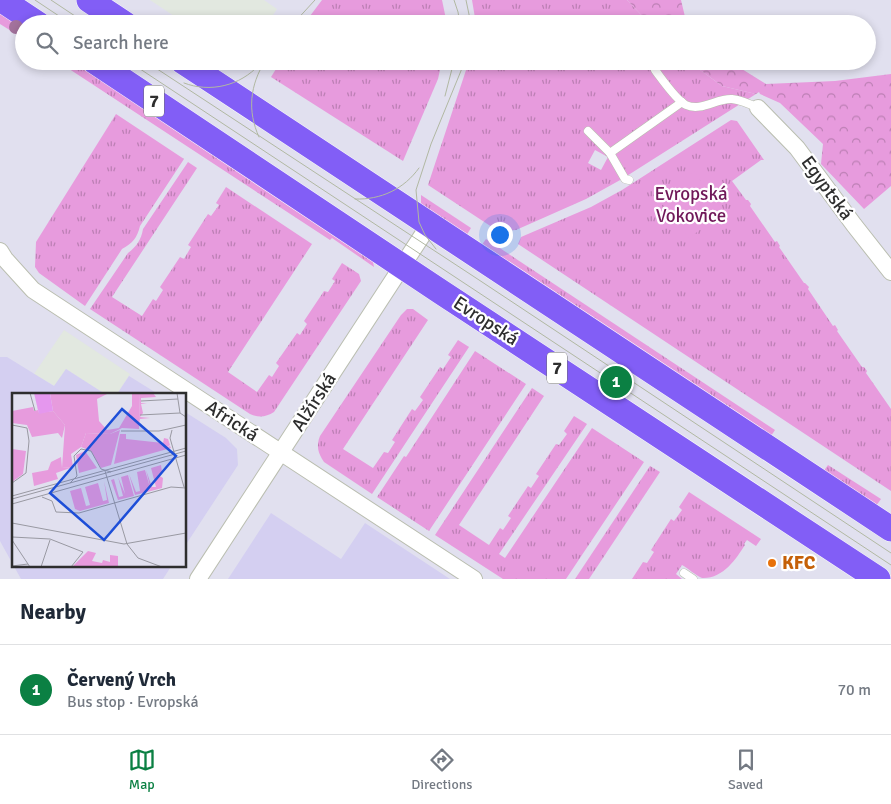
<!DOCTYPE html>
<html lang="en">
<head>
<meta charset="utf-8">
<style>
  body { margin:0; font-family:Signika,sans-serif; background:#f2f2f3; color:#1f2937 }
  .you { position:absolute; left:499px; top:234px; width:18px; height:18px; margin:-12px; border:4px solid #fff; border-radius:50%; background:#1a73e8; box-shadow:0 0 0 8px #1a73e833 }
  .badge { display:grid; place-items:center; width:32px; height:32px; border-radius:50%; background:#0b8043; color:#fff; font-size:16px; font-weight:700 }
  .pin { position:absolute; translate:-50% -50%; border:2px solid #fff; box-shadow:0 1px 5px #0006 }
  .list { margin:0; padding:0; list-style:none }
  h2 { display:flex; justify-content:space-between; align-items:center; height:65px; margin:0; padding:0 20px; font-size:21px }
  h2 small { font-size:16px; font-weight:400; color:#747a83 }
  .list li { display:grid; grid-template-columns:32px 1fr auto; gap:15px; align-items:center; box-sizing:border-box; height:90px; padding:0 20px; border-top:1px solid #e0e1e3 }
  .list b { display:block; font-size:19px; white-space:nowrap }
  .list p { margin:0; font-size:16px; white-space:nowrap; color:#747a83 }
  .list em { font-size:16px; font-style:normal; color:#747a83 }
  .icon { flex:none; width:28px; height:28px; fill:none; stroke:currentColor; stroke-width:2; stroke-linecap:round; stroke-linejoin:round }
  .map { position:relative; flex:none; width:891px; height:579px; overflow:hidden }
  .search { position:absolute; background:#fff; box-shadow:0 2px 8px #0003; left:15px; right:15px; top:15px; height:55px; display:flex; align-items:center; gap:12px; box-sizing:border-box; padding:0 18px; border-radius:28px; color:#747a83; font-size:19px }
  .sheet { height:155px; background:#fff }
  nav { display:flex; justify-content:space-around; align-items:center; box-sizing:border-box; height:70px; border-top:1px solid #e0e1e3; background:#fff; font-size:14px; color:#747a83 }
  nav a { display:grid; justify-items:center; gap:2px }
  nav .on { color:#0b8043 }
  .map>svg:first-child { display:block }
  .industrial { fill:#e2e8e0 }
  .education { fill:#d4cff1 }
  .grass { fill:url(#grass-tufts); fill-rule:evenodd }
  .forest { fill:url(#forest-crowns) }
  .park { fill:#e79bdd }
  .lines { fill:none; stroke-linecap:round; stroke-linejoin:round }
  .service-casing { stroke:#babeb0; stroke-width:9 }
  .minor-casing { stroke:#babeb0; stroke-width:18 }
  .primary-casing { stroke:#fff; stroke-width:26 }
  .service { stroke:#fff; stroke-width:8 }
  .minor { stroke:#fff; stroke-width:16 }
  .primary { stroke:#825ef6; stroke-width:25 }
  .tram { stroke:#b1b8a2; stroke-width:1 }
  .tree { fill:#a3729c }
  .food-dot { fill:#e8710a; stroke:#fff; stroke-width:2 }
  .labels { text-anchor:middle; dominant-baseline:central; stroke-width:4.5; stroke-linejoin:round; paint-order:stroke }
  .shield { fill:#fff; stroke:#6d6d6d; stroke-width:1 }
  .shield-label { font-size:18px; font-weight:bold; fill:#2e2e2e }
  .street-label { font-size:19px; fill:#2e2e2e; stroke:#fff }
  .park-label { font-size:19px; fill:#701859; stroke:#fff }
  .food-label { font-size:19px; font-weight:bold; fill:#c56008; stroke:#fff; text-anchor:start }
  .inset-road { fill:none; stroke:#9999a2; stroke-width:1 }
  .view { fill:#1d4ed8; fill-opacity:0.15; stroke:#1d4ed8; stroke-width:2.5 }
  .inset-edge { fill:none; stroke:#2e2e2e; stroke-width:2.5 }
</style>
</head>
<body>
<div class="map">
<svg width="891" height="579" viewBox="0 0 891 579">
  <defs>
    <pattern id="grass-tufts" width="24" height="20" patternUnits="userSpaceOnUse" patternTransform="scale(1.25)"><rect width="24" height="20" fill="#e79bdd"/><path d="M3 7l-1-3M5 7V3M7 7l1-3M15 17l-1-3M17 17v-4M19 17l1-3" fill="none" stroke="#bc7fb4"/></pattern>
    <pattern id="forest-crowns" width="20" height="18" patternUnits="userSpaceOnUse" patternTransform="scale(1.25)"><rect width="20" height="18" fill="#e79bdd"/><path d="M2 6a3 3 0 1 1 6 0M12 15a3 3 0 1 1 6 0" fill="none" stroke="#bc7fb4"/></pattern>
  </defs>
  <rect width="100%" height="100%" fill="#e1e0ef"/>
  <g class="industrial">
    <path d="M150,0H264L277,9L267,24H186Z"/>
    <path d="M64,330L130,374L117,394H105L66,369L55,386L34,374Z"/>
  </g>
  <g class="education">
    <path d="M0,357H7L54,386L66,369L105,394H14V565H172L163,579H21L0,541Z"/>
    <path d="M129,376L158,394H117Z"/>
    <path d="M185,412L226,438L237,449L238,465L185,546Z"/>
    <path d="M271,513L341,559L365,523L450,579H228Z"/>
  </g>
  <g class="grass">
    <path d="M322,0H442L447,24H304Z"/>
    <path d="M472,0H627L650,24H476Z"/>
    <path d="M0,12L24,28V39L0,24Z"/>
    <path d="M57,61H75L364,252L373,262L374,267L332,238L330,240Z"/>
    <path d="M281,61H442L438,79L403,161L271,77Z"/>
    <path d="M469,61H688L722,86L756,94L622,179L586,199L516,230L498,231L428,185ZM595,150L608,157L601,170L588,163Z"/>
    <path d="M116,114L184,159L140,226C137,238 133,243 122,249L85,306L39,273L35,267L36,242Z"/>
    <path d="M731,120L737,121L764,160H761L732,181L746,200H748L751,204L750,206L775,242L777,241L780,246L779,247L804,283H805L809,287L808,289L833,326L835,325L838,330L837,331L862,367H864L867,371L866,373L891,409V491L518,244L521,237L591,207L622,190Z"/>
    <path d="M188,162L197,168L112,297L142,316L153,299L156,301L163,290L160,287L180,257L184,259L191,247L188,245L208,214L211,216L219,205L216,203L226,187L312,244L228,372L257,392L269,375L272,377L279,366L276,363L297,333L300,335L307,324L304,321L324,291L328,292L335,281L332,279L342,263L359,274L361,281L274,412C266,417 259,418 250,414L90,309L128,253C137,246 141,240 143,229Z"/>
    <path d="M421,195L471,228L466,236L421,206Z"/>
    <path d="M486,239L775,430L771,436L481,246Z"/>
    <path d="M407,309H413L428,320L343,449L373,468L384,452L388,453L395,442L392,440L412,409L415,411L423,400L420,397L440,367L443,369L451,357L448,355L458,340L469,347L372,494L324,462C318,453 316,446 320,436L401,315Z"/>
    <path d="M475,351L526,384L429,531L377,497L404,456L406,457Z"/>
    <path d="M532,388L544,396L459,525L489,545L500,528L503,530L511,518L508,516L528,486L531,488L539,476L536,474L556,444L559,445L567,434L564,431L574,416L587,424L499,554L505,558L592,428L644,462L566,579H503L435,535Z"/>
    <path d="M828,465L881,499L876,506L823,472Z"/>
    <path d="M650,466L660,472L589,579H575Z"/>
    <path d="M689,492L761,539L756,546L747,540L744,544L745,545C736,559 723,579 702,578C695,575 689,569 682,565L676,574L682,579H632L643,562L647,563L654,552L651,550L671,519L674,521L682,510L679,507Z"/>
  </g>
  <g class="forest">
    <path d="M627,0H681L686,21L689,24H650Z"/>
    <path d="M688,61H729L766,84L835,81L891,74V186L864,209L821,164L823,144L780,103L760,94L759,92L756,94L722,86Z"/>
  </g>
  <path class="park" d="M694,171L724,212L689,238L658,197Z"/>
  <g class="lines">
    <defs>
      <g id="service">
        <path d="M655,70C662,79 676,100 686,105C701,112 717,98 732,99C741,100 750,104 758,108"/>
        <path d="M588,131L610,153L625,179L629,180"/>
        <path d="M610,153L682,102"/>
        <path d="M684,573L693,579"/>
      </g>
      <g id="minor">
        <path d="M758,108L797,148L854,225L891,272"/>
        <path d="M0,251L5,259L33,290L474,579"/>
        <path d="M198,579L429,225"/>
      </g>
      <g id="primary">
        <path d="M2,0L38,24"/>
        <path d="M89,0L125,24"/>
        <path d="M94,61L441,292L878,579"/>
        <path d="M182,61L891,529"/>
      </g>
    </defs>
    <use href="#service" class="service-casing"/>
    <use href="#minor" class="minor-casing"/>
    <use href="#primary" class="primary-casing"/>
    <use href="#service" class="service"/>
    <use href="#minor" class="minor"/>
    <use href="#primary" class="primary"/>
    <g class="tram">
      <path d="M35,0L71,24"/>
      <path d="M51,0L87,24"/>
      <path d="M454,0L458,12L460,24"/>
      <path d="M466,0L471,24"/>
      <path d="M293,24L315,0"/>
      <path d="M128,61L891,565"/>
      <path d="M145,61L473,276L891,553"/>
      <path d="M184,83C210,93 240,86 259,65"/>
      <path d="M445,96L454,61"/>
      <path d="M259,137C247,111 250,85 265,61"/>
      <path d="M355,199C381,200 404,189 419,168"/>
      <path d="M436,249L425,235L419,222L416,190L431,144L465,61"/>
    </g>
  </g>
  <circle class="tree" cx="16" cy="27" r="7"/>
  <circle class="food-dot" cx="772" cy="563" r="5"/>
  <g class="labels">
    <g class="shield">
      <rect x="144" y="85.5" width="20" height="31" rx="4"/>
      <rect x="547" y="352.5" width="20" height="31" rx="4"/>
    </g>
    <g class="shield-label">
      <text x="154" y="101">7</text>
      <text x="557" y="368">7</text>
    </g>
    <g class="street-label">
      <text transform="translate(827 188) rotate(54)">Egyptská</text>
      <text transform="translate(486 321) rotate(33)">Evropská</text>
      <text transform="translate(314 402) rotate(-57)">Alžírská</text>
      <text transform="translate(232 421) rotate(33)">Africká</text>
    </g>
    <g class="park-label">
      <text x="691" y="194">Evropská<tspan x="691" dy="22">Vokovice</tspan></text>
    </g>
    <g class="food-label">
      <text x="782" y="563">KFC</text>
    </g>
  </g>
  <g transform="translate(12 393)">
    <rect width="174" height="174" fill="#e1e0ef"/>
    <path d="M22,0L27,20L41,18L53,32L50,45L46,40L20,44L15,32L0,30V18L21,14L22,18L26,17ZM128,0H141L144,4L129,5V10H135L129,11L131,20L128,24L138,25L128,26L127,30ZM108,37L99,72L89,75L79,58L69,54L74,40L98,41ZM108,41H114V46L151,50L152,45L156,46L158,52L154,55L158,53L159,55L102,71ZM0,56L14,58L11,81L0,89ZM73,58L85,75L67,80L64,62ZM49,64L50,75L61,74L44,80L46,86L22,93L20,80L36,77L39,69ZM149,72L150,79L146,82L151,85L150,95L139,98L134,77L140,94H144L139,75ZM133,77L139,98L123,102L117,81L124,99L128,98L125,79L130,98L125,79ZM116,82L122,103L106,107L99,87L102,86L107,104L111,103L106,84L113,101L109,84ZM92,88L97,110L68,118L63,116L58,98L69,95L74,113L78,112L73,94L86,90L91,108L95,107Z" fill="#e79bdd"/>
    <path d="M38,0H97L85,6L87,28L95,37L107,35L120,13V0H128L127,36L110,35L98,41L74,40L69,54L59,61L61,74L50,75L53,32L41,18Z" fill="#e79bdd"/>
    <path d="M76,158L84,160L80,168L90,170L91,167L98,169V162L106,163V174H60Z" fill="#e79bdd"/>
    <path d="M22,0H38L41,18L27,21Z" fill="#e597ee"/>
    <path class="inset-road" d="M18,0L23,18M165,0L168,20L174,24M129,8L166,6M128,22L168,20M0,32L15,35L17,48L14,80L0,90M160,37L158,45L172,94M109,38H147L174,32M93,78L115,151L126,165L150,174M58,90L65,83L62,63L69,56L79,58L89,76L99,79M0,103L174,55M30,104L40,108L44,119L67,120L159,94L174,95M0,106L174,58M0,111L174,62M0,130L112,151L174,140M0,144L38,146L71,159L59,174M0,147L18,174M0,173L16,171M29,174L38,147"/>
    <path class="view" d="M110,16L164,63L92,147L38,100Z"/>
    <rect width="174" height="174" class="inset-edge"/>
  </g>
</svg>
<div class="you"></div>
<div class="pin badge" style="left:616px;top:382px">1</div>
<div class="search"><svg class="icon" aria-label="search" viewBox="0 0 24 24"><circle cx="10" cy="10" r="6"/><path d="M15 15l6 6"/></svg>Search here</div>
</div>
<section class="sheet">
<h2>Nearby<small></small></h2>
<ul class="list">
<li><span class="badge">1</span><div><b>Červený Vrch</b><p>Bus stop · Evropská</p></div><em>70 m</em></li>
</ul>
</section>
<nav>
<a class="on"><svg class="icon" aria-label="map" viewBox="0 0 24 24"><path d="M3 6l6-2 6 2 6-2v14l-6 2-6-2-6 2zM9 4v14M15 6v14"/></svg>Map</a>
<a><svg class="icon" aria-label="directions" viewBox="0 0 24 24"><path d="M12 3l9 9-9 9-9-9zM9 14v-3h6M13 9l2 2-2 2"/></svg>Directions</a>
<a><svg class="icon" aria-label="saved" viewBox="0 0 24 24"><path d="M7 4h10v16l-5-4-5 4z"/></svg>Saved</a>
</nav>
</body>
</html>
